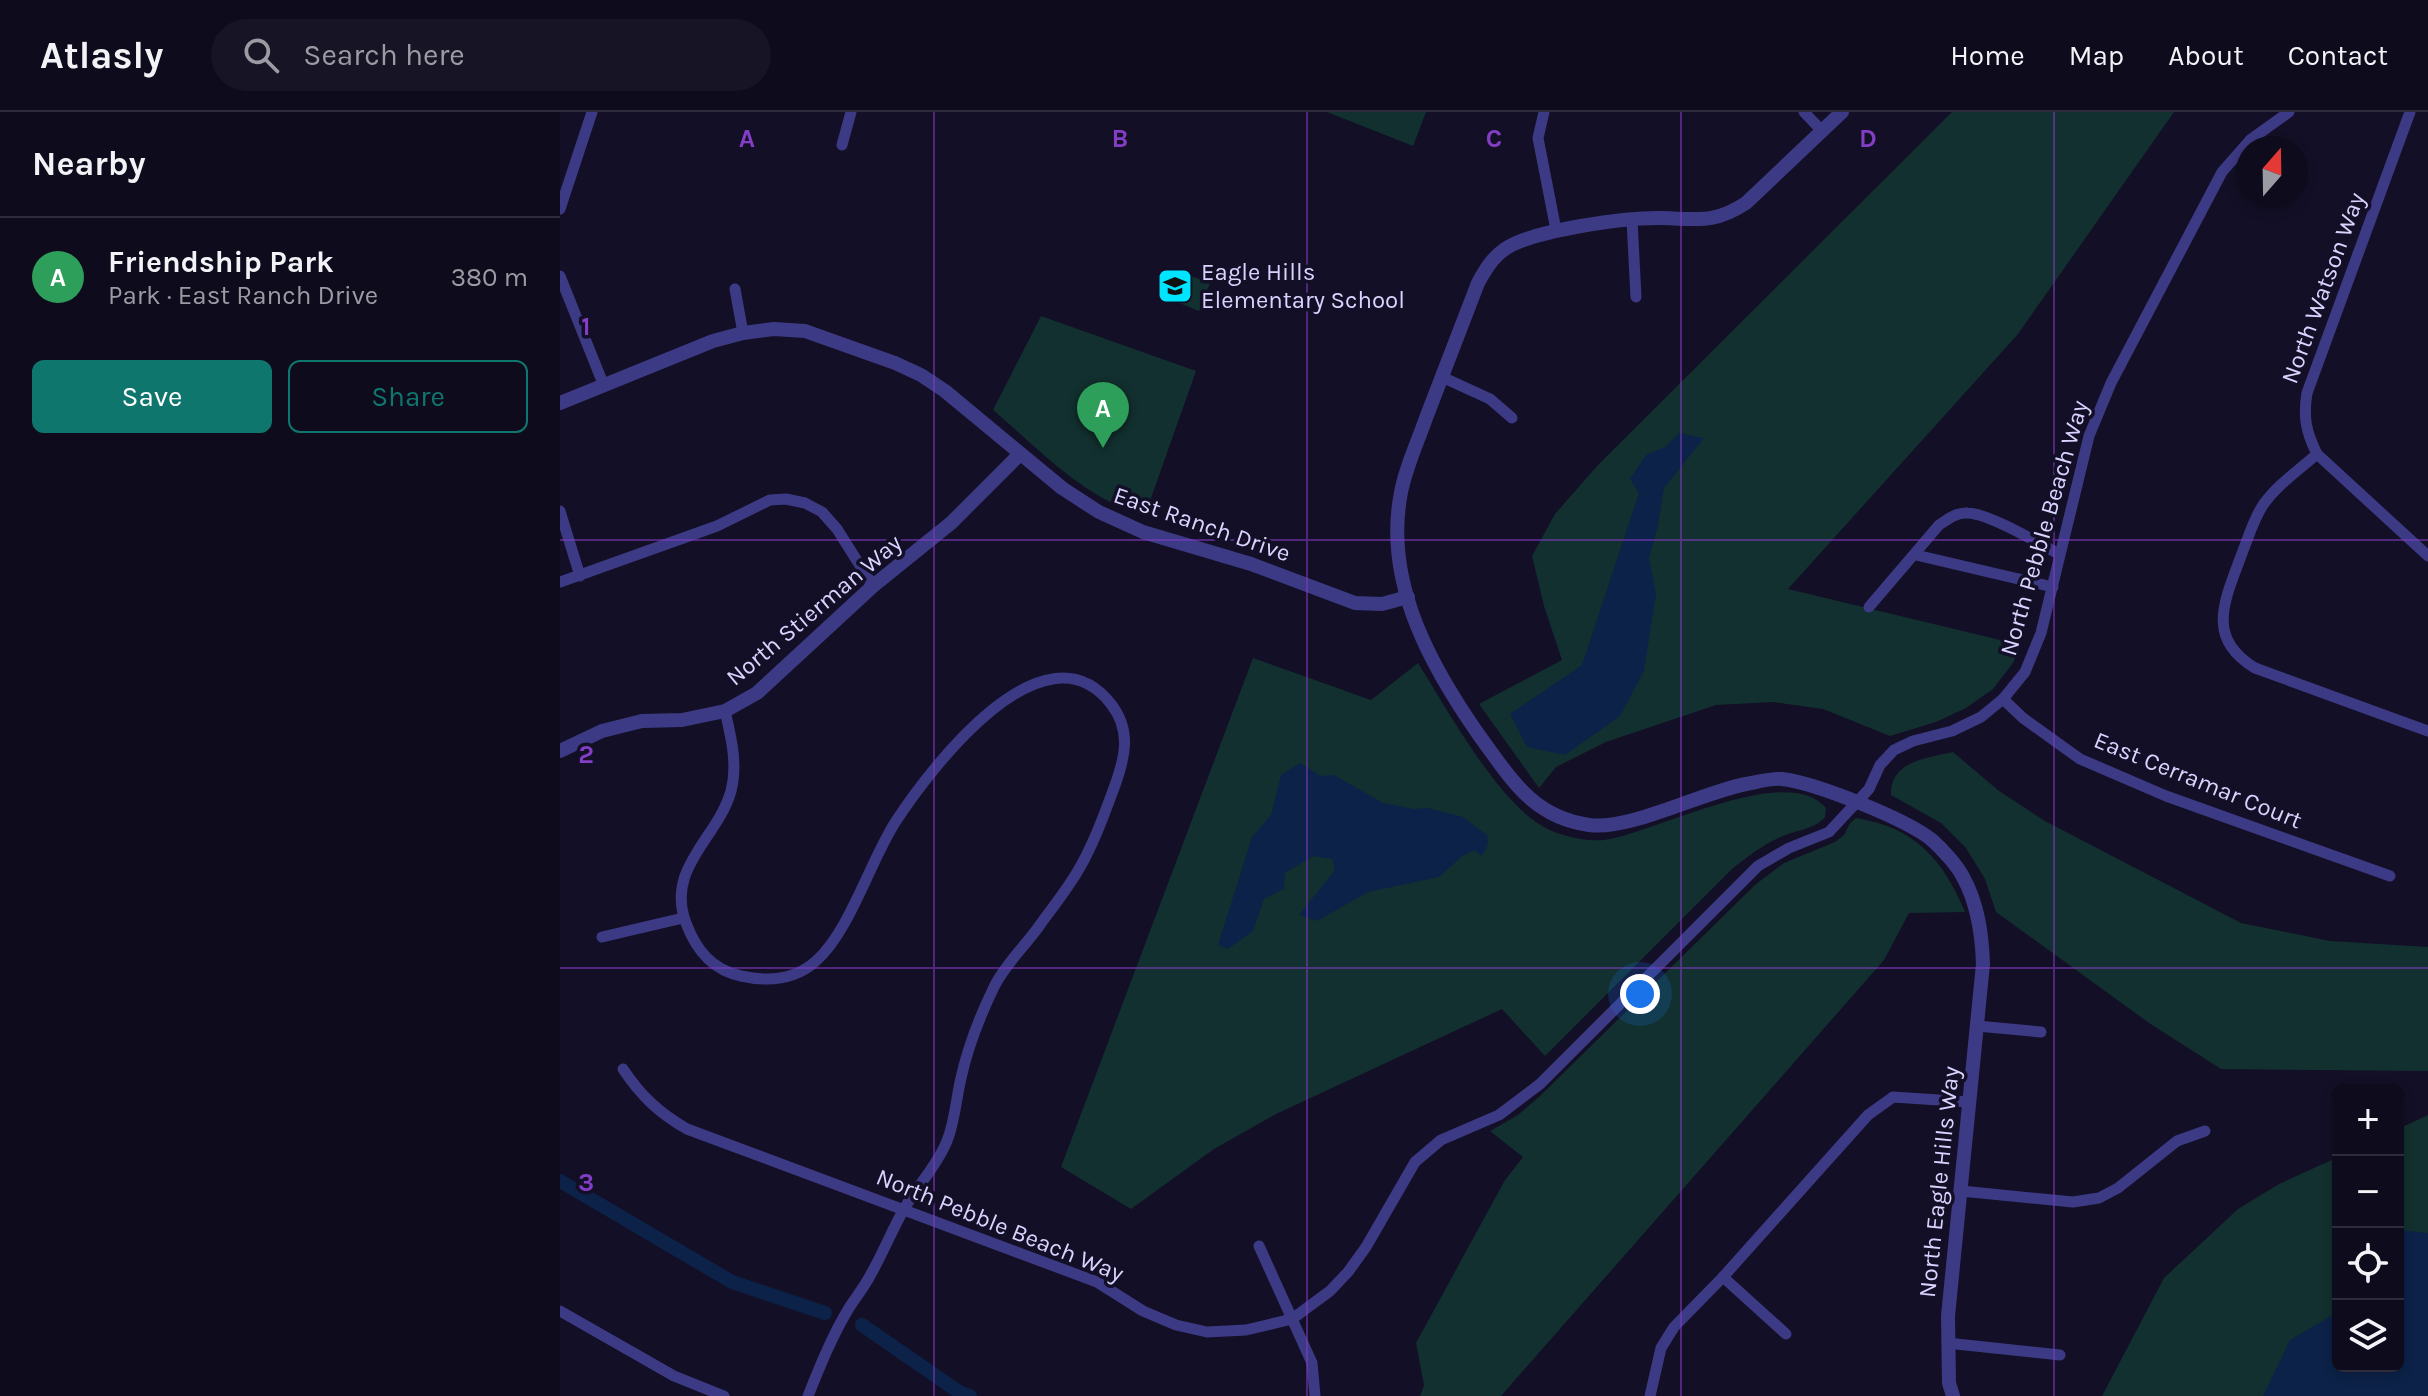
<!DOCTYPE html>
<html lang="en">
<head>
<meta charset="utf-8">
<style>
  body { margin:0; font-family:Karla,sans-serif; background:#171425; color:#f1f3f6 }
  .controls { position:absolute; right:24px; bottom:24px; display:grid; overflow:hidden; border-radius:12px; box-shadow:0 4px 12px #0003 }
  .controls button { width:72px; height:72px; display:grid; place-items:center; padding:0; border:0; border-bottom:2px solid #2e2b3b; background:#0e0b1c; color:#f1f3f6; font:40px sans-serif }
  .compass { position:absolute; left:1676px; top:24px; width:72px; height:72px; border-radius:50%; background:#0e0b1c; box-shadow:0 4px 12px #0003; rotate:20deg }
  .you { position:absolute; left:1080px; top:882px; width:28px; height:28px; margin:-20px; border:6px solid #fff; border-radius:50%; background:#1a73e8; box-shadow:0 0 0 12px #1a73e833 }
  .badge { display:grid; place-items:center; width:52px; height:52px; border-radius:50%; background:#0f766e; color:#fff; font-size:26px; font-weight:700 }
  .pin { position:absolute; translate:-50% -66px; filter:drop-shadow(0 2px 4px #0008) }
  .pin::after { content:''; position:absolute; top:42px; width:28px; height:24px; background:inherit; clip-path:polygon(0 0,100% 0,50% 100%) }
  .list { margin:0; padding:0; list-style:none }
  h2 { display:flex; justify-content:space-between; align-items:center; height:104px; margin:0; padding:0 32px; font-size:34px }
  h2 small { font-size:26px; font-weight:400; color:#9b9ba3 }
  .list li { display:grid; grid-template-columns:52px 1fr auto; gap:24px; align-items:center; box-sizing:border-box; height:120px; padding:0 32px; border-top:2px solid #2e2b3b }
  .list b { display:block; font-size:30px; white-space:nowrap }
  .list p { margin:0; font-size:26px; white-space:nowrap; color:#9b9ba3 }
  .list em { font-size:26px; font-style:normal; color:#9b9ba3 }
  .actions { display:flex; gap:16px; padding:24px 32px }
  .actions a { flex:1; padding:18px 0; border:2px solid #0f766e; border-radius:12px; text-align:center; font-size:28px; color:#0f766e }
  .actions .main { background:#0f766e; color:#fff }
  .icon { flex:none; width:44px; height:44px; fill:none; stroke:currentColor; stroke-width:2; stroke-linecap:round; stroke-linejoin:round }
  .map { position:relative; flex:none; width:1868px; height:1284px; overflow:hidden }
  header { display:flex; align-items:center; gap:48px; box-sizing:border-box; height:112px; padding:0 40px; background:#0e0b1c; border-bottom:2px solid #2e2b3b }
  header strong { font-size:38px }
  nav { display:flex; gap:44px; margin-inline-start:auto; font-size:28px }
  .search { width:560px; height:72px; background:#171425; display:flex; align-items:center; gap:20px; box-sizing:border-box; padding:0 28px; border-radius:44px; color:#9b9ba3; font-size:30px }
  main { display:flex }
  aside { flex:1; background:#0e0b1c }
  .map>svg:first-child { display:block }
  .green { fill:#12302f }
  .water { fill:#0c2248 }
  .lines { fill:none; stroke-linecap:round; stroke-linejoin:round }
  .canal { stroke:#0c2248; stroke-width:14 }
  .minor { stroke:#3d3a85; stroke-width:11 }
  .tertiary { stroke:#3d3a85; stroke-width:14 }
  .grid { fill:none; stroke:#843dc5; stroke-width:2; stroke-opacity:0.55 }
  .labels { text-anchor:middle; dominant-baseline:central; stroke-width:7; stroke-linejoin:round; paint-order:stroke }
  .poi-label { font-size:24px; fill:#d9d4ff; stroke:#130f26; text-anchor:start }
  .street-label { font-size:24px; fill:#d9d4ff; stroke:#130f26 }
  .grid-label { font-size:26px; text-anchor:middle; font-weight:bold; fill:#843dc5; stroke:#130f26; stroke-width:7; stroke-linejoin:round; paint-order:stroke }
</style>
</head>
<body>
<header>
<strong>Atlasly</strong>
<div class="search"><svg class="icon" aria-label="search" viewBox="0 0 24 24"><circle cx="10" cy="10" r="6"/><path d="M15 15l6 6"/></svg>Search here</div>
<nav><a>Home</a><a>Map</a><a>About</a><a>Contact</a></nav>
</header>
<main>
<aside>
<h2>Nearby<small></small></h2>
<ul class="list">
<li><span class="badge" style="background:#2e9e5b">A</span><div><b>Friendship Park</b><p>Park · East Ranch Drive</p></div><em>380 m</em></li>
</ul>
<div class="actions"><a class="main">Save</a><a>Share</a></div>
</aside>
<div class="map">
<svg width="1868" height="1284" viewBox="0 0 1868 1284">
  <rect width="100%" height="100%" fill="#130f26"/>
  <g class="green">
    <path d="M767,0H866L853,34Z"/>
    <path d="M1392,0H1614L1458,222L1228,477L1461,533L1453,551L1433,577L1406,596L1376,610L1330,624L1263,597L1213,590L1156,593L1046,630L996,655L979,676L919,592L1002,548L984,494L972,444L995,402L1038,353Z"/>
    <path d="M617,159L650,171L639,199L607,186Z"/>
    <path d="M481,204L636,259L585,403C525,388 479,337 433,298Z"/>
    <path d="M693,546L811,588L858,551C887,597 934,683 979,712C995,723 1024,730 1044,728C1094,722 1226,649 1266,696L1265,705C1255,717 1237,718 1223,724C1205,731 1189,744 1173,756L985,944L942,897L716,1002L654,1037L571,1097L501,1055Z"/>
    <path d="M1393,640L1439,679L1485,709L1681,811L1770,829L1868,835V959L1661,957L1589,911L1436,800L1425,767L1406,736L1381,711L1331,683C1330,649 1367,646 1393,640Z"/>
    <path d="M1296,706C1354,715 1383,747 1405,800L1349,801L1324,848L941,1284H860L864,1273L856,1231L945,1068L963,1045L930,1019L958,1003L980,984L1196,772L1224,751L1275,730L1284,723L1290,711Z"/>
    <path d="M1868,1003V1284H1542L1604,1166L1678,1097L1719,1072L1778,1045V1254H1838V1017Z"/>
  </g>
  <g class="water">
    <path d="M1119,321L1144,326L1104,376L1098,413L1089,446L1096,482L1084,559L1060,604L1005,643L967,635L950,602L1022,553L1079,381L1070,367L1086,343L1105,335Z"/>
    <path d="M740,651L761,664L774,663L823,691L854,697L868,696L903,705L927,723L928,732L922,744L914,738L901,745L879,765L808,780L757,809L739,803L775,758L772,747L753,744L725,761L724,777L704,787L693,819L668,837L658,833L692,725L711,703L721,663Z"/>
    <path d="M1838,1118L1868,1121V1284H1703L1730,1228L1778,1200V1254H1838Z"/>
  </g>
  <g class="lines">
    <g class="canal">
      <path d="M0,1069L172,1170L265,1201"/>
      <path d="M302,1213L399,1280L410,1284"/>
    </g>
    <g class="minor">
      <path d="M984,0L978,26L996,118"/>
      <path d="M1244,0L1262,19"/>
      <path d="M1850,0L1747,281C1743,305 1746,320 1757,342C1739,358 1717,373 1703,393C1693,408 1688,427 1681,444C1665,488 1645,526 1695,556L1868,619"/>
      <path d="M282,33L291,0"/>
      <path d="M0,97L32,0"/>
      <path d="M1072,108L1076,185"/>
      <path d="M0,164L44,274"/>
      <path d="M175,177L183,221"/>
      <path d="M882,265L930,287L952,306"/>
      <path d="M1757,342L1868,444"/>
      <path d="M0,399L20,464"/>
      <path d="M1356,443L1493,475"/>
      <path d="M0,470L157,414L210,388L226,387L245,391L262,400L277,417L313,474"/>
      <path d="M1309,495L1379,413C1388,407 1397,400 1408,401C1430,402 1478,431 1499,442"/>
      <path d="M1443,587L1463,606L1520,647L1606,684L1830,764"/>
      <path d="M165,599C171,625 178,652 171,679C158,726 105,756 126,811C136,838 152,858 181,864C208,870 235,868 256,849C290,819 310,749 336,709C370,657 484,506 551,592C572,619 565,646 554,676C544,703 534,731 519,757C507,778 491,797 477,817C463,836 444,854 434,875C420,904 408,934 401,966C396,987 395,1009 387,1029C377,1054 357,1074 344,1097C332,1118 323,1141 311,1162C305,1174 296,1185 289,1196C272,1224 260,1254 248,1284"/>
      <path d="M42,825L123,806"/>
      <path d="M1417,914L1481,920"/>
      <path d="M63,957C81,984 99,1001 127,1017L537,1170L583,1199L616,1213L647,1220L686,1218L732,1207L770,1179L788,1160L806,1135L855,1050L881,1028L939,1003L980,972L1198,754L1229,736L1269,720L1309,677L1320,653L1334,638L1353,629L1392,619L1421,605L1443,587L1465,560L1481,521L1529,324L1551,271L1662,60L1690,28L1729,0"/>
      <path d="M1401,1079L1513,1090L1539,1086L1558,1076L1617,1029L1645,1019"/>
      <path d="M699,1134L752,1251L755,1284"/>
      <path d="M1163,1165L1226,1222"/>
      <path d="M0,1199L114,1264L164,1284"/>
      <path d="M1387,1231L1500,1243"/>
      <path d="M1090,1284L1101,1236L1114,1215L1163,1165L1308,1003L1333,985L1409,990"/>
    </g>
    <g class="tertiary">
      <path d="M1282,0L1186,91C1154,112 1138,107 1103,106C1067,105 973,118 945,137C932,146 925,158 918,171C901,216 883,261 866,306C857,332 844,359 840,386C825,474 873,558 921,626C952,668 973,705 1029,713C1069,719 1143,680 1186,672C1197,670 1211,666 1222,667C1256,671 1346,707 1372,728C1382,737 1397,753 1403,765C1418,792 1422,822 1423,852L1388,1204L1389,1271L1393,1284"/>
      <path d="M0,291L153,229L183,221L214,217L245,219L335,251L361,263L385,279L502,376L539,400L583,420L691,452L795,491L822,492L848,485"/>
      <path d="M0,639L42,619L82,609L122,608L165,599L197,581L313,474L391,411L459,343"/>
    </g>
  </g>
  <path class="grid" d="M374,0V1284M747,0V1284M1121,0V1284M1494,0V1284M0,428H1868M0,856H1868"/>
  <defs>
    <symbol id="school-square" viewBox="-11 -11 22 22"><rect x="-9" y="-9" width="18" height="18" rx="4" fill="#00e5ff" stroke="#130f26"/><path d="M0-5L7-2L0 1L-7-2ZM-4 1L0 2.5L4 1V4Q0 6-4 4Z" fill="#111"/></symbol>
  </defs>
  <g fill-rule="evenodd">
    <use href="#school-square" x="595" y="154" width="40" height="40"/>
  </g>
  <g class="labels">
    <g class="poi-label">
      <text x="641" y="160">Eagle Hills<tspan x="641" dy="28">Elementary School</tspan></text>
    </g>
    <g class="street-label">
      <text transform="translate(1763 176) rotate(-70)">North Watson Way</text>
      <text transform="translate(642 412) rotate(19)">East Ranch Drive</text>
      <text transform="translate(1484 416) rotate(-74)">North Pebble Beach Way</text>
      <text transform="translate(254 498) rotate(-40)">North Stierman Way</text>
      <text transform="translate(1638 668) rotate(22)">East Cerramar Court</text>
      <text transform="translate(1379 1070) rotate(-84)">North Eagle Hills Way</text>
      <text transform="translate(440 1113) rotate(22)">North Pebble Beach Way</text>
    </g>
  </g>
  <g class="grid-label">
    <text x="187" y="35">A</text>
    <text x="560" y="35">B</text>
    <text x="934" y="35">C</text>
    <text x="1308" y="35">D</text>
    <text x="26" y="223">1</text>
    <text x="26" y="651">2</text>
    <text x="26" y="1079">3</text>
  </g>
</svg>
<div class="controls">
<button>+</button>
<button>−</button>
<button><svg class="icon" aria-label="locate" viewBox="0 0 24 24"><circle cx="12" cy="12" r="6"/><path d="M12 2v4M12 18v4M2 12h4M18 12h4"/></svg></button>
<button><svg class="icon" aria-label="layers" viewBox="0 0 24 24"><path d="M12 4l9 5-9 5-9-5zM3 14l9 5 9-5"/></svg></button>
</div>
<svg class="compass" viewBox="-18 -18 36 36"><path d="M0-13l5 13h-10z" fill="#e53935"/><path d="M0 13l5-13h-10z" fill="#9b9ba3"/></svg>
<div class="you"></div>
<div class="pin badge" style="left:543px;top:336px;background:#2e9e5b">A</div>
</div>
</main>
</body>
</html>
